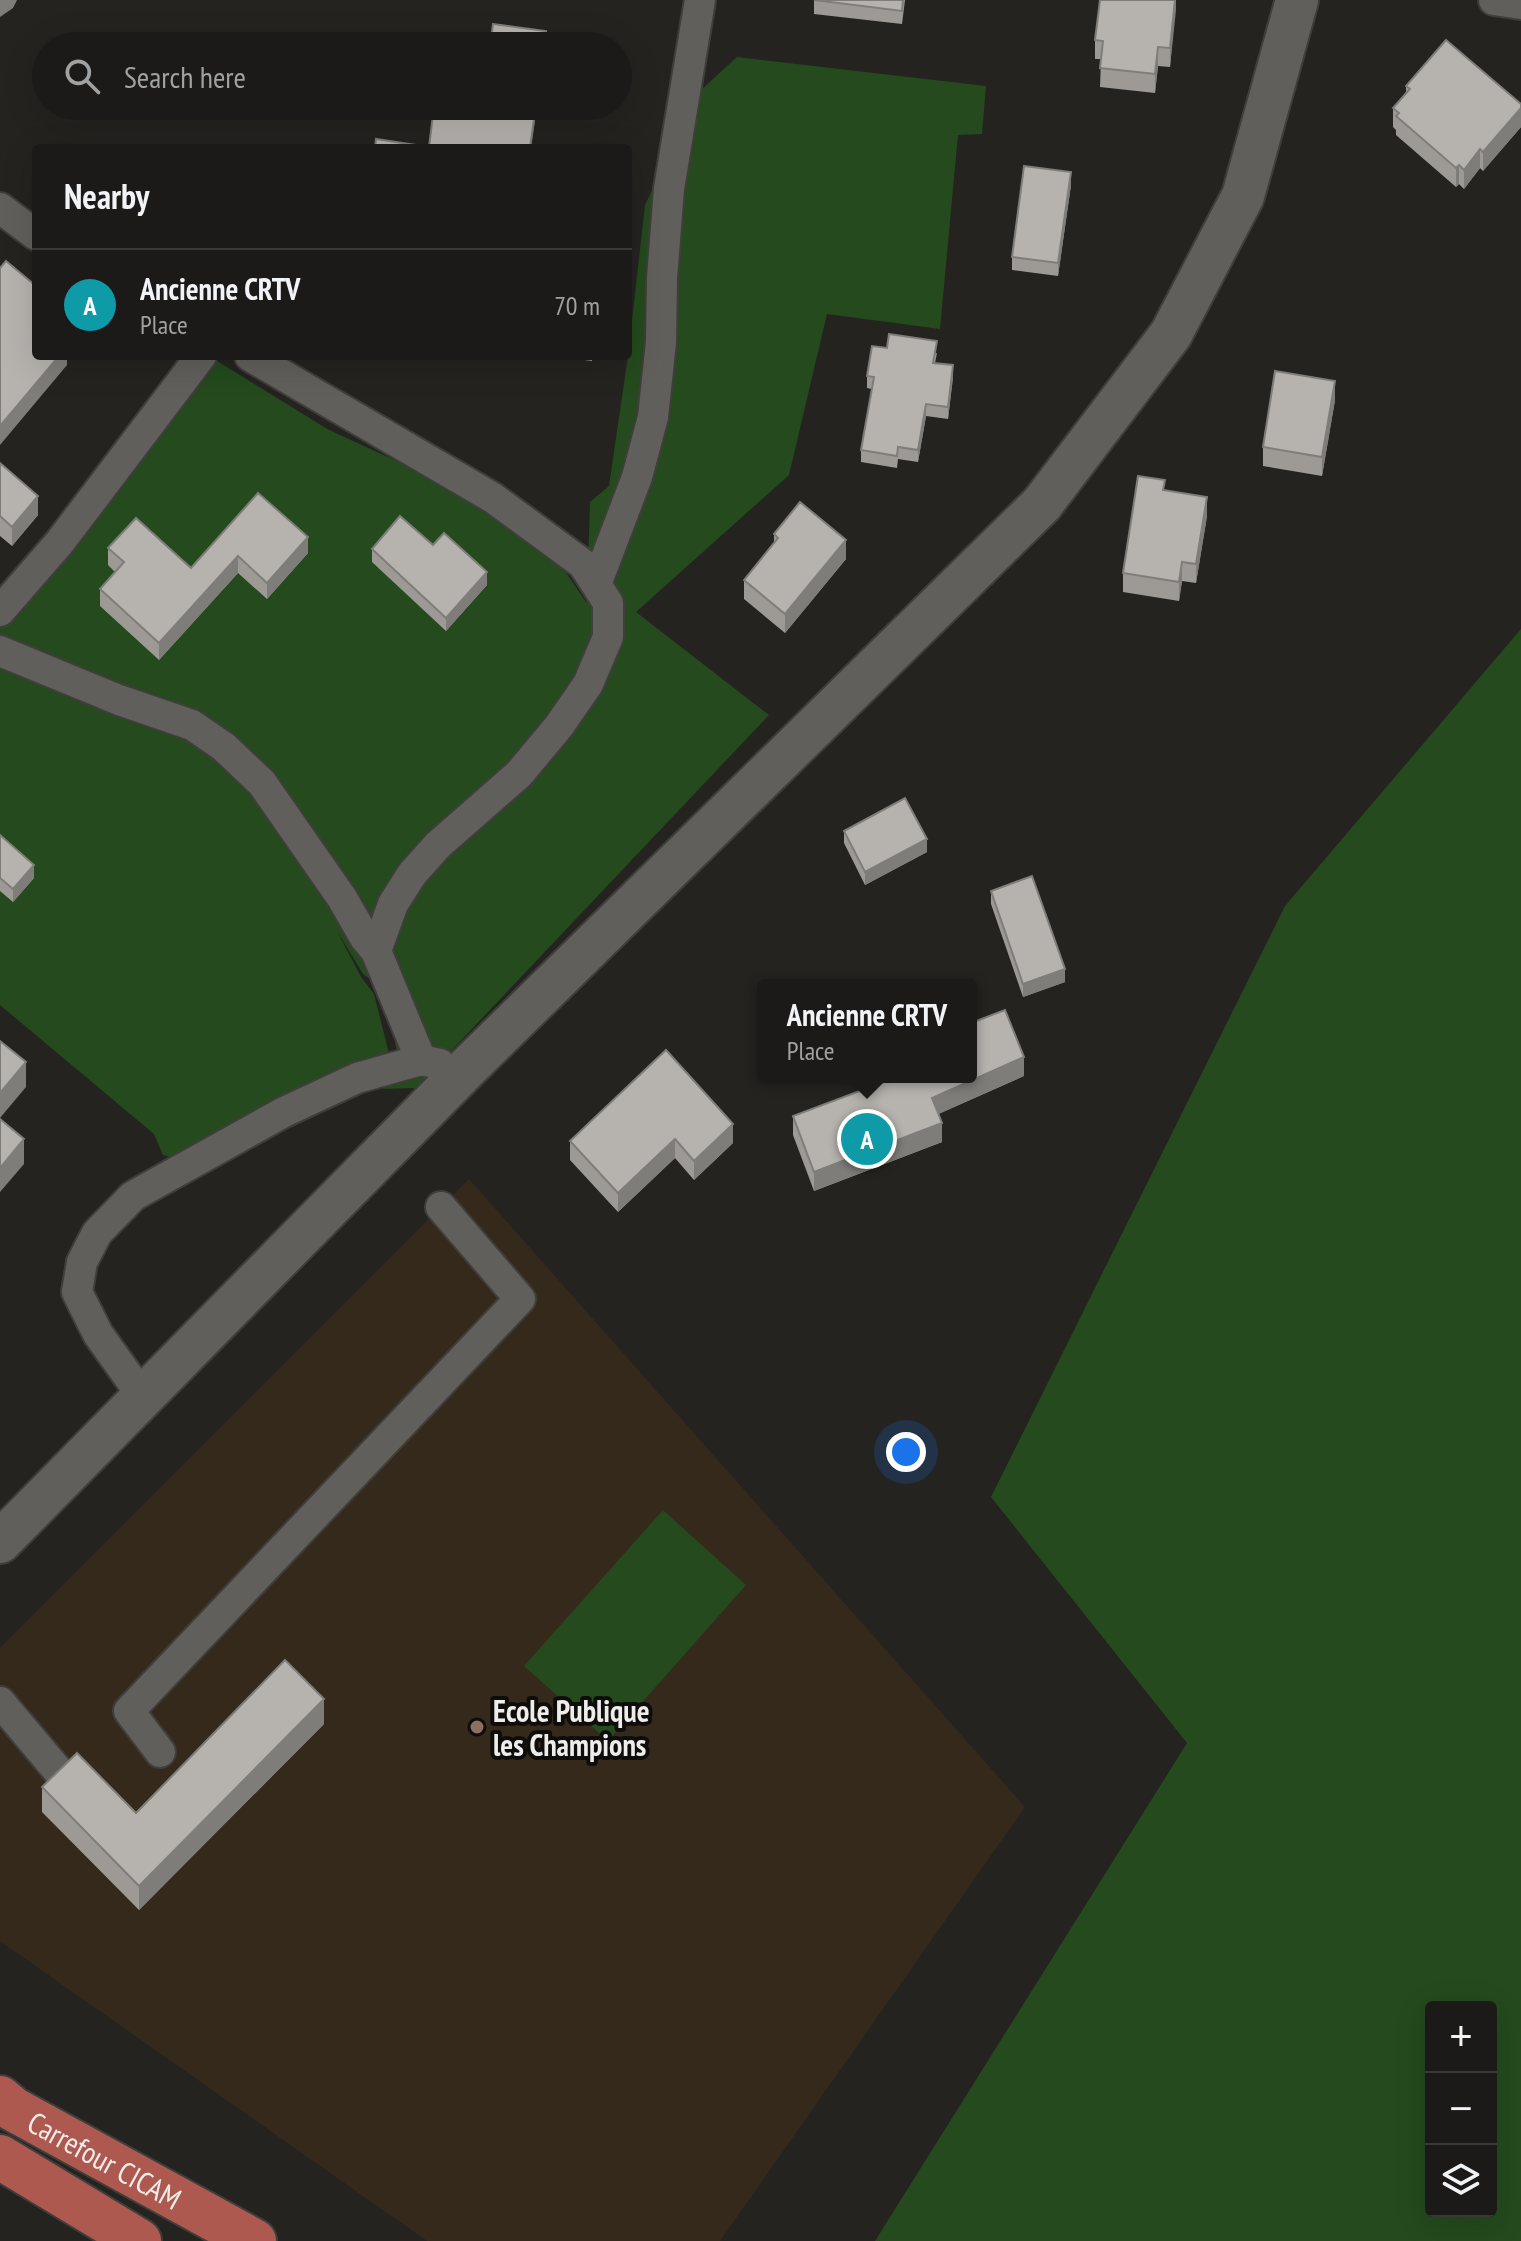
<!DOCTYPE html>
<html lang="en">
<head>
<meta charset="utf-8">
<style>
  body { margin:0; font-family:"PT Sans Narrow",sans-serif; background:#252321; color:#f1f3f6 }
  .controls { position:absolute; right:24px; bottom:24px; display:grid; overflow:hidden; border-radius:8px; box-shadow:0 8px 32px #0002 }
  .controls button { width:72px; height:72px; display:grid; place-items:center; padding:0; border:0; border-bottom:2px solid #3a3837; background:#1c1a18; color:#f1f3f6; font:40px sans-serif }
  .you { position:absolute; left:906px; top:1452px; width:28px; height:28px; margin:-20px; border:6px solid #fff; border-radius:50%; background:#1a73e8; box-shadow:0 0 0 12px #1a73e833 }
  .badge { display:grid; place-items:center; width:52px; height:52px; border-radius:50%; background:#d93025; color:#fff; font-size:26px; font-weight:700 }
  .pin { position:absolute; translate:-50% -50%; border:4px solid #fff; box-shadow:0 2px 8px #0006 }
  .popup { position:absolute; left:757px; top:979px; width:220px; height:104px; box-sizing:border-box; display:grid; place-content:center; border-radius:8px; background:#1c1a18; filter:drop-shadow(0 2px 6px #0005); font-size:26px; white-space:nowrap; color:#a0a1a2 }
  .popup b { font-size:30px; color:#f1f3f6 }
  .popup::after { content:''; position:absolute; left:50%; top:100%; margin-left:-16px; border:16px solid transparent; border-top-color:#1c1a18 }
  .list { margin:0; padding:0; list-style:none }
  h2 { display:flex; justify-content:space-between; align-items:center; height:104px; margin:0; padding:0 32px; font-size:34px }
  h2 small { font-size:26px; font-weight:400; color:#a0a1a2 }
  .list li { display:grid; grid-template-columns:52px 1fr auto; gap:24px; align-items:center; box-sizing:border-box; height:112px; padding:0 32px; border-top:2px solid #3a3837 }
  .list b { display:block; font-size:30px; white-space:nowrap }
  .list p { margin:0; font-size:26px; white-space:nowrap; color:#a0a1a2 }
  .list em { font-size:26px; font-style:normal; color:#a0a1a2 }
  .icon { flex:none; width:44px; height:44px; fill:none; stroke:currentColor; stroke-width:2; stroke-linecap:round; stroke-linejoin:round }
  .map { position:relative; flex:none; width:1521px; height:2241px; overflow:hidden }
  .search { position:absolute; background:#1c1a18; box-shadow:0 8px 32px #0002; left:32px; top:32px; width:600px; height:88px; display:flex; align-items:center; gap:20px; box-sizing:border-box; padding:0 28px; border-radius:44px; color:#a0a1a2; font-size:30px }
  .panel { position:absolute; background:#1c1a18; box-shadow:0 8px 32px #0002; left:32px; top:144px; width:600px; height:216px; border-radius:8px }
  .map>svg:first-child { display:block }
  .education { fill:#34291a }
  .green { fill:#244a1d; fill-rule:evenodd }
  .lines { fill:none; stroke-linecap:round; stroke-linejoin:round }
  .street-casing { stroke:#3f3e3b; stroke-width:34 }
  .secondary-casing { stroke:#3f3e3b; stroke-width:46 }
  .primary-casing { stroke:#3f3e3b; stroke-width:48 }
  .street { stroke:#615f5b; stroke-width:30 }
  .secondary { stroke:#615f5b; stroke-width:42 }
  .primary { stroke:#ae5950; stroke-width:44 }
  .wall { fill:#9d9a96 }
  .shaded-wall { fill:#7f7d7a }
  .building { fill:#b6b3af; stroke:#7f7d7a; stroke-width:2 }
  .education-dot { fill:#8d6e63; stroke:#0e0d0b; stroke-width:3 }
  .labels { text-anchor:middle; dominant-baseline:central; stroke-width:8; stroke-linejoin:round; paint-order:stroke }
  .poi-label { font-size:30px; font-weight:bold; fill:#eeedea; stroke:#0e0d0b; text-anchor:start }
  .street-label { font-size:30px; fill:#eeedea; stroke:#0e0d0b }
</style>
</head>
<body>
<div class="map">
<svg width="1521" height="2241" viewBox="0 0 1521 2241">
  <rect width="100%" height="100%" fill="#252320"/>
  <path class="education" d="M469,1179L1025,1807L720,2241H427L0,1941V1648Z"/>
  <g class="green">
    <path d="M737,57L986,86L982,134L958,135L940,329L827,314L789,475L636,612L769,715L416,1088L383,1089L398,1059L386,990L363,974L337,931L361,977L374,994L391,1061L185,1161L163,1155L154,1134L0,1005V611L209,356L329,430L460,490L548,555L567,574L586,602L609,606L587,600L590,502L609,486L628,356L645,205L701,90Z"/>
    <path d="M1521,629V2241H875L1187,1743L991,1497L1285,906ZM1491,2007V2211H1431V2007Z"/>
    <path d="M663,1510L746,1585L608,1741L524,1666Z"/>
  </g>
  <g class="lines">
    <defs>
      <g id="street">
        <path d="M1494,0L1521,4"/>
        <path d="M0,208L36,235"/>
        <path d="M250,356L493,498L583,564L608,603V637L588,684L559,726L519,774L438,845L412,874L393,904L376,951L421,1060"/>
        <path d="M597,582L637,477L653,417L661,342L662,278L669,189L700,0"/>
        <path d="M0,611L60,542L201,356"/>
        <path d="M0,651L119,700L192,725L224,747L262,783L342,898L365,938L376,951"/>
        <path d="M143,1397L98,1334L77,1292L82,1262L97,1233L133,1196L284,1112L357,1078L421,1060L440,1064"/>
        <path d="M0,1702L59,1772"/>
        <path d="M160,1752L129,1711L520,1299L441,1207"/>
      </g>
      <path id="secondary" d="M0,1542L464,1071L1042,504L1171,334L1243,196L1297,0"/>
      <g id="primary">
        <path id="s1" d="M0,2098L13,2109L254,2241"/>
        <path d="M0,2157L139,2241"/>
      </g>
    </defs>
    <use href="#street" class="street-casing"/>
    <use href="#secondary" class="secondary-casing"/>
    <use href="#primary" class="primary-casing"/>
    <use href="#street" class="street"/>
    <use href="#secondary" class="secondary"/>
    <use href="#primary" class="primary"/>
  </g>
  <g class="wall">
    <path d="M814,0H905L902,24L814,14Z"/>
    <path d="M1176,0L1170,67L1158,66L1155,93L1100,87L1101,59H1095V40Z"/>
    <path d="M1406,86L1521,104V127L1483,171L1480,168L1464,189L1459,184L1456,187L1396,135V130L1393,127V108L1406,92Z"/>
    <path d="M1071,185L1058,276L1012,270V257Z"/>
    <path d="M937,353L935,363L953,377L948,419L926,416L918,462L898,459L897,468L861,462V450L872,389L867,388V376Z"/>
    <path d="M555,356H592V361Z"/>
    <path d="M1335,400L1322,476L1263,466V447Z"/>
    <path d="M0,463L38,515L12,546L0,536Z"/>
    <path d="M1165,490L1207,516L1196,583L1182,581L1179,601L1123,592V573Z"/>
    <path d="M258,493L308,553L267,599L238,573L159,660L100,606V589L115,572L108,565V548L191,568Z"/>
    <path d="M774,534L846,559L785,633L744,599V580L774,543Z"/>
    <path d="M433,545L487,585L446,631L372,562V549Z"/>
    <path d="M844,831L927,852L865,885L844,843Z"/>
    <path d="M0,835L34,878L13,902L0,891Z"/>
    <path d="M991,891L1065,982L1023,997L991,904Z"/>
    <path d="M666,1050L733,1143L694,1180L675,1158L618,1212L570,1160V1141Z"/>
    <path d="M1024,1076L938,1114L942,1142L814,1191L793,1135V1116Z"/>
    <path d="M324,1724L139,1910L42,1812V1787L136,1813Z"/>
  </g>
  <g class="shaded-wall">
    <path d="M0,0H17L13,8L0,17Z"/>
    <path d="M1175,0H1176V10L1170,67V48Z"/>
    <path d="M1158,47V66L1155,93V74Z"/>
    <path d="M536,106H537L531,148H530Z"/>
    <path d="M1521,108V127L1483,171V152Z"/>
    <path d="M1480,149V168L1464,189V170Z"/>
    <path d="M1459,165V184L1456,187V168Z"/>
    <path d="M1071,172V185L1058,276V263Z"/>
    <path d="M59,356H69L67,358V365L0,445V426Z"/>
    <path d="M953,365V377L948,419V407Z"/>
    <path d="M1335,381V400L1322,476V457Z"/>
    <path d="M926,404V416L918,462V450Z"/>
    <path d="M38,496V515L12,546V527Z"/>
    <path d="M1207,497V516L1196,583V564Z"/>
    <path d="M308,537V553L267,599V583Z"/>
    <path d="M846,540V559L785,633V614Z"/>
    <path d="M238,556V573L159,660V643Z"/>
    <path d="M1182,562V581L1179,601V582Z"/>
    <path d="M487,572V585L446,631V618Z"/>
    <path d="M927,839V852L865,885V872Z"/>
    <path d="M34,865V878L13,902V889Z"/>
    <path d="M1065,969V982L1023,997V984Z"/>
    <path d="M1024,1057V1076L932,1117V1098Z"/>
    <path d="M26,1062V1087L0,1118V1093Z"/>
    <path d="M942,1123V1142L814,1191V1172Z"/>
    <path d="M733,1124V1143L694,1180V1161Z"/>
    <path d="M24,1139V1164L0,1192V1168Z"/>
    <path d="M675,1139V1158L618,1212V1193Z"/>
    <path d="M324,1699V1724L139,1910V1886Z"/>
  </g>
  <g class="building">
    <path d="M814,0H903L902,11Z"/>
    <path d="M1100,0H1175L1170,48L1158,47L1155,74L1100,68L1103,41L1095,40Z"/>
    <path d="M493,24L546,31L544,46H490Z"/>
    <path d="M390,36L427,40L426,46H389Z"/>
    <path d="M1446,40L1521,104V108L1483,152L1480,149L1464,170L1459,165L1456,168L1396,116L1399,113L1393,108L1410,89L1406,86Z"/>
    <path d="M434,106H536L530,148H375L376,139L429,147Z"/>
    <path d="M1024,166L1071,172L1058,263L1012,257Z"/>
    <path d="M6,261L36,286V356H59L0,426V268Z"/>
    <path d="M889,334L937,341L933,363L953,365L948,407L926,404L918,450L898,447L897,456L861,450L874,377L867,376L872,346L887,348Z"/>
    <path d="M1275,371L1335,381L1322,457L1263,447Z"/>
    <path d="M0,463L38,496L12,527L0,516Z"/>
    <path d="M1138,476L1165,480L1163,490L1207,497L1196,564L1182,562L1179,582L1123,573Z"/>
    <path d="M258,493L308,537L267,583L238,556L159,643L100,589L124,562L108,548L136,518L191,568Z"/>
    <path d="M800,502L846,540L785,614L744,580L778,538L774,534Z"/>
    <path d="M400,516L433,545L444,533L487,572L446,618L372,549Z"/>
    <path d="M905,798L927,839L865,872L844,831Z"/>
    <path d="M0,835L34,865L13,889L0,878Z"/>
    <path d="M1032,876L1065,969L1023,984L991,891Z"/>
    <path d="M1005,1010L1024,1057L932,1098L942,1123L814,1172L793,1116L897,1077H971V1023Z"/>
    <path d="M0,1041L26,1062L0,1093Z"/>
    <path d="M666,1050L733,1124L694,1161L675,1139L618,1193L570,1141Z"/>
    <path d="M0,1119L24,1139L0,1168Z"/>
    <path d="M285,1660L324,1699L139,1886L42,1787L77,1753L136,1813Z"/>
  </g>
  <circle class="education-dot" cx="477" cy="1727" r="8"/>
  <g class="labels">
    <g class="poi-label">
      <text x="493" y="1710">Ecole Publique<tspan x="493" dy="34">les Champions</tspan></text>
    </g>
    <g class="street-label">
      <text stroke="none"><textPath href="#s1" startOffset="122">Carrefour CICAM</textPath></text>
    </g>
  </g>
</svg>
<div class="controls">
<button>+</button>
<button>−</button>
<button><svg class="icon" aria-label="layers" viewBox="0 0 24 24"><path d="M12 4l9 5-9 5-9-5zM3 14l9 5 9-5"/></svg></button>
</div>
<div class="you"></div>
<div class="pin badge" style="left:867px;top:1139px;background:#0f9aa8">A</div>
<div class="popup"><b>Ancienne CRTV</b>Place</div>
<div class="search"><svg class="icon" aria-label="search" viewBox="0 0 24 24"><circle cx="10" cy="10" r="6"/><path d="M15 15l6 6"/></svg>Search here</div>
<section class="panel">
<h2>Nearby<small></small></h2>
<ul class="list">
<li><span class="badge" style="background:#0f9aa8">A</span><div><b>Ancienne CRTV</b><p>Place</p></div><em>70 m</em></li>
</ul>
</section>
</div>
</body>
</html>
